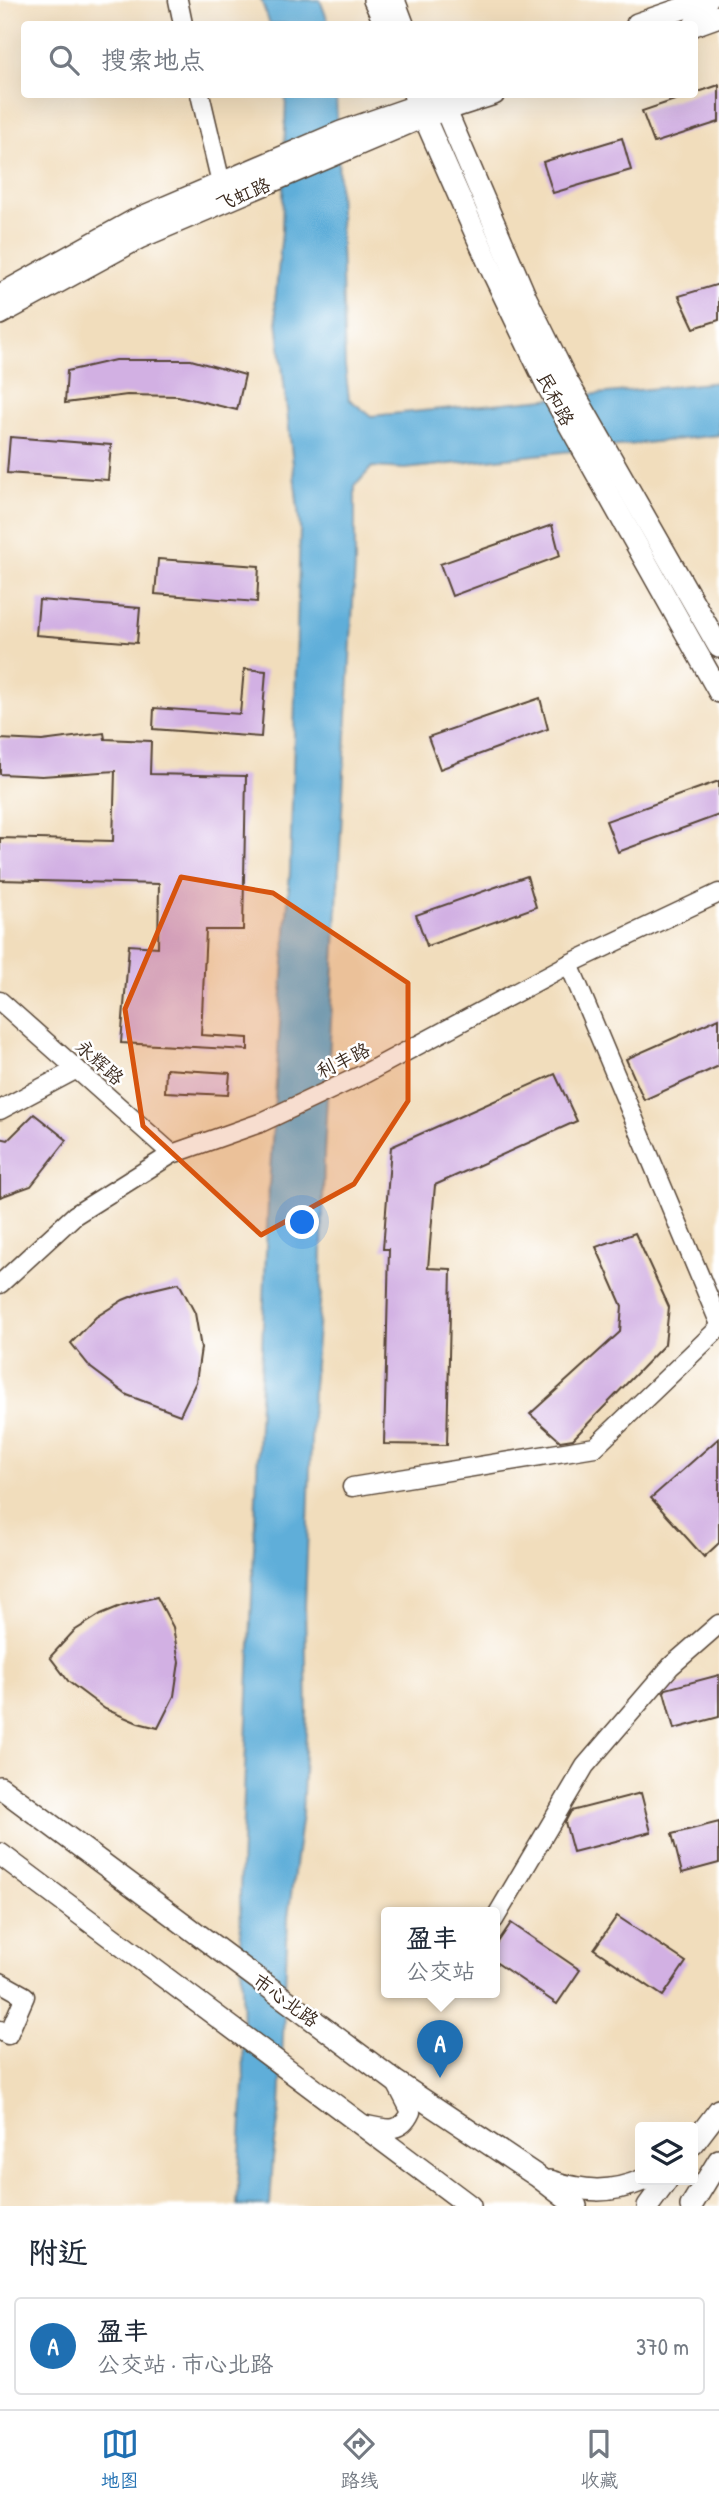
<!DOCTYPE html>
<html lang="zh">
<head>
<meta charset="utf-8">
<style>
  body { margin:0; font-family:"Patrick Hand","LXGW WenKai TC",sans-serif; background:#f6f6f7; color:#1f2937 }
  .controls { position:absolute; right:21px; bottom:21px; display:grid; overflow:hidden; border-radius:7px; box-shadow:0 7px 28px #0002 }
  .controls button { width:63px; height:63px; display:grid; place-items:center; padding:0; border:0; border-bottom:2px solid #e0e1e3; background:#fff; color:#1f2937; font:35px sans-serif }
  .you { position:absolute; left:303px; top:1223px; width:24px; height:24px; margin:-18px; border:5px solid #fff; border-radius:50%; background:#1a73e8; box-shadow:0 0 0 10px #1a73e833 }
  .badge { display:grid; place-items:center; width:46px; height:46px; border-radius:50%; background:#1f6fb2; color:#fff; font-size:23px; font-weight:700 }
  .pin { position:absolute; translate:-50% -58px; filter:drop-shadow(0 2px 4px #0008) }
  .pin::after { content:''; position:absolute; top:37px; width:24px; height:21px; background:inherit; clip-path:polygon(0 0,100% 0,50% 100%) }
  .popup { position:absolute; left:381px; top:1907px; width:119px; height:91px; box-sizing:border-box; display:grid; place-content:center; border-radius:7px; background:#fff; filter:drop-shadow(0 2px 5px #0005); font-size:23px; white-space:nowrap; color:#747a83 }
  .popup b { font-size:26px; color:#1f2937 }
  .popup::after { content:''; position:absolute; left:50%; top:100%; margin-left:-14px; border:14px solid transparent; border-top-color:#fff }
  .list { margin:0; padding:0; list-style:none }
  h2 { display:flex; justify-content:space-between; align-items:center; height:91px; margin:0; padding:0 28px; font-size:30px }
  h2 small { font-size:23px; font-weight:400; color:#747a83 }
  .list li { display:grid; grid-template-columns:46px 1fr auto; gap:21px; align-items:center; box-sizing:border-box; height:98px; margin:0 14px 14px; padding:0 14px; border:2px solid #e0e1e3; border-radius:7px }
  .list b { display:block; font-size:26px; white-space:nowrap }
  .list p { margin:0; font-size:23px; white-space:nowrap; color:#747a83 }
  .list em { font-size:23px; font-style:normal; color:#747a83 }
  .icon { flex:none; width:38px; height:38px; fill:none; stroke:currentColor; stroke-width:2; stroke-linecap:round; stroke-linejoin:round }
  .map { position:relative; flex:none; width:719px; height:2206px; overflow:hidden }
  .search { position:absolute; background:#fff; box-shadow:0 7px 28px #0002; left:21px; right:21px; top:21px; height:77px; display:flex; align-items:center; gap:18px; box-sizing:border-box; padding:0 24px; border-radius:7px; color:#747a83; font-size:26px }
  .sheet { height:203px; background:#fff }
  nav { display:flex; justify-content:space-around; align-items:center; box-sizing:border-box; height:98px; border-top:2px solid #e0e1e3; background:#fff; font-size:19px; color:#747a83 }
  nav a { display:grid; justify-items:center; gap:4px }
  nav .on { color:#1f6fb2 }
  .map>svg:first-child { display:block }
  .water { fill:#5eaed9; stroke:#4c6c7c; stroke-width:2 }
  .building { fill:#d2b0e3 }
  .lines { fill:none; stroke-linecap:round; stroke-linejoin:round }
  .minor-casing { stroke:#564536; stroke-width:21 }
  .major-casing { stroke:#564536; stroke-width:24 }
  .minor { stroke:#fff; stroke-width:18 }
  .major { stroke:#fff; stroke-width:21 }
  .marked { fill:#d7540e; fill-opacity:0.2; stroke:#d7540e; stroke-width:5; stroke-linejoin:round }
  .labels { text-anchor:middle; dominant-baseline:central; stroke-width:5; stroke-linejoin:round; paint-order:stroke }
  .street-label { font-size:19px; fill:#3b2a1e; stroke:#fff }
</style>
</head>
<body>
<div class="map">
<svg width="719" height="2206" viewBox="0 0 719 2206">
  <rect width="100%" height="100%" fill="#fff"/>
  <filter id="ink" filterUnits="userSpaceOnUse"><feTurbulence type="fractalNoise" baseFrequency=".0143" numOctaves="2"/><feDisplacementMap in="SourceGraphic" scale="14" xChannelSelector="R" yChannelSelector="G"/><feConvolveMatrix kernelMatrix="1 2 1 2 8 2 1 2 1" color-interpolation-filters="sRGB"/></filter>
  <filter id="wash" filterUnits="userSpaceOnUse"><feTurbulence type="fractalNoise" baseFrequency=".00686" numOctaves="4" result="noise"/><feDisplacementMap in="SourceGraphic" scale="28" xChannelSelector="R" yChannelSelector="G"/><feGaussianBlur stdDeviation="1.57" result="paint"/><feColorMatrix in="noise" values="0 0 0 0 0 0 0 0 0 0 0 0 0 0 0 0 0 1.4 0 .05"/><feComposite in="paint" operator="in"/></filter>
  <g filter="url(#wash)">
    <rect width="100%" height="100%" fill="#f1ddbc"/>
    <g class="water">
      <path d="M261,0H320L329,24H270Z"/>
      <path d="M336,94L345,366L349,399L371,416L719,382V435L405,469L372,467L355,486V564L324,1154L321,1292L313,1387L305,1606L307,1713L302,1814L288,1917L280,2109L273,2158L270,2206H237L244,2084L240,1892L268,1202L290,871L300,528L275,302L282,231L286,95Z"/>
    </g>
    <g id="blocks">
      <g class="building">
        <path d="M719,85V122L654,143L642,111Z"/>
        <path d="M622,138L631,170L553,193L543,162Z"/>
        <path d="M719,284V320L694,328L679,296Z"/>
        <path d="M115,360H191L245,375L237,410L178,396L127,395L65,403L67,371Z"/>
        <path d="M10,437L111,445L108,480L7,473Z"/>
        <path d="M552,525L560,556L452,596L440,564Z"/>
        <path d="M158,559L259,566L257,602L155,594Z"/>
        <path d="M39,600L140,608L137,643L36,635Z"/>
        <path d="M244,669L266,671L261,737L153,729L154,708L240,714Z"/>
        <path d="M540,698L548,729L440,769L428,737Z"/>
        <path d="M104,733L105,739L151,741L150,774L246,776L243,930H206L201,1035L248,1038V1050L121,1043L129,945L158,947L159,884L0,880V838L113,841L115,771L42,776L0,774V739L42,741Z"/>
        <path d="M719,781V815L618,852L606,821Z"/>
        <path d="M527,876L536,907L427,946L416,915Z"/>
        <path d="M719,1018V1066L644,1100L626,1059Z"/>
        <path d="M166,1069L230,1073L228,1095L165,1092Z"/>
        <path d="M555,1074L577,1121L435,1185L428,1268L451,1269L447,1445L384,1444L389,1249H383L391,1147Z"/>
        <path d="M34,1114L67,1140L31,1186L0,1197V1138L8,1140Z"/>
        <path d="M635,1233L669,1307L665,1344L573,1439L560,1441L530,1414L620,1332L622,1306L596,1247Z"/>
        <path d="M179,1283L195,1313L201,1348L196,1382L180,1415L127,1395L91,1368L71,1343L96,1317L123,1300L145,1291Z"/>
        <path d="M719,1438V1543L704,1557L651,1498Z"/>
        <path d="M157,1597L173,1627L179,1662L174,1696L158,1728L138,1723L105,1709L69,1682L50,1657L74,1631L101,1614L123,1605Z"/>
        <path d="M719,1675V1717L674,1729L664,1692L666,1689Z"/>
        <path d="M641,1793L651,1832L573,1852L565,1822L571,1811Z"/>
        <path d="M719,1822V1863L682,1873L672,1834Z"/>
        <path d="M617,1916L686,1962L663,1996L594,1949Z"/>
        <path d="M511,1923L580,1970L557,2004L494,1961V1948Z"/>
      </g>
    </g>
  </g>
  <g filter="url(#ink)">
    <use href="#blocks" fill-opacity="0" stroke="#564536" stroke-width="2"/>
    <g class="lines">
      <defs>
        <g id="minor">
          <path d="M178,0L183,24"/>
          <path d="M200,94L221,183"/>
          <path d="M569,964L719,1322"/>
          <path d="M0,1001L172,1154"/>
          <path d="M0,1110L77,1069"/>
          <path d="M0,1284L75,1215L172,1154L260,1123L366,1073L569,964L719,893"/>
          <path d="M352,1487L595,1447L719,1328"/>
          <path d="M494,1920L585,1766L671,1666L719,1624"/>
          <path d="M0,1982L25,1996L8,2035L0,2030"/>
          <path d="M362,2124C384,2128 400,2136 411,2112L395,2081"/>
        </g>
        <g id="major">
          <path d="M374,0L385,24"/>
          <path d="M394,0L403,24"/>
          <path d="M637,24L707,0"/>
          <path d="M694,25L719,16"/>
          <path d="M414,94L493,273L547,385L719,692"/>
          <path d="M430,94L446,111L526,298L567,381L719,647"/>
          <path d="M0,295L135,220L341,132L416,106"/>
          <path d="M0,314L139,238L423,117L494,94"/>
          <path d="M0,1787L395,2081L537,2176L576,2206"/>
          <path d="M0,1854L470,2206"/>
          <path d="M693,2144L719,2110"/>
          <path d="M550,2181C584,2192 610,2194 643,2180"/>
          <path d="M648,2206L667,2180"/>
          <path d="M691,2206L719,2160"/>
        </g>
      </defs>
      <use href="#minor" class="minor-casing"/>
      <use href="#major" class="major-casing"/>
      <use href="#minor" class="minor"/>
      <use href="#major" class="major"/>
    </g>
  </g>
  <path class="marked" d="M181,877L273,893L408,983V1101L354,1184L261,1235L143,1126L125,1009Z"/>
  <g class="labels">
    <g class="street-label">
      <text transform="translate(243 194) rotate(-23)">飞虹路</text>
      <text transform="translate(556 399) rotate(62)">民和路</text>
      <text transform="translate(343 1060) rotate(-26)">利丰路</text>
      <text transform="translate(100 1062) rotate(42)">永辉路</text>
      <text transform="translate(286 2000) rotate(36)">市心北路</text>
    </g>
  </g>
</svg>
<div class="controls">
<button><svg class="icon" aria-label="layers" viewBox="0 0 24 24"><path d="M12 4l9 5-9 5-9-5zM3 14l9 5 9-5"/></svg></button>
</div>
<div class="you"></div>
<div class="pin badge" style="left:440px;top:2078px">A</div>
<div class="popup"><b>盈丰</b>公交站</div>
<div class="search"><svg class="icon" aria-label="search" viewBox="0 0 24 24"><circle cx="10" cy="10" r="6"/><path d="M15 15l6 6"/></svg>搜索地点</div>
</div>
<section class="sheet">
<h2>附近<small></small></h2>
<ul class="list">
<li><span class="badge">A</span><div><b>盈丰</b><p>公交站 · 市心北路</p></div><em>370 m</em></li>
</ul>
</section>
<nav>
<a class="on"><svg class="icon" aria-label="map" viewBox="0 0 24 24"><path d="M3 6l6-2 6 2 6-2v14l-6 2-6-2-6 2zM9 4v14M15 6v14"/></svg>地图</a>
<a><svg class="icon" aria-label="directions" viewBox="0 0 24 24"><path d="M12 3l9 9-9 9-9-9zM9 14v-3h6M13 9l2 2-2 2"/></svg>路线</a>
<a><svg class="icon" aria-label="saved" viewBox="0 0 24 24"><path d="M7 4h10v16l-5-4-5 4z"/></svg>收藏</a>
</nav>
</body>
</html>
